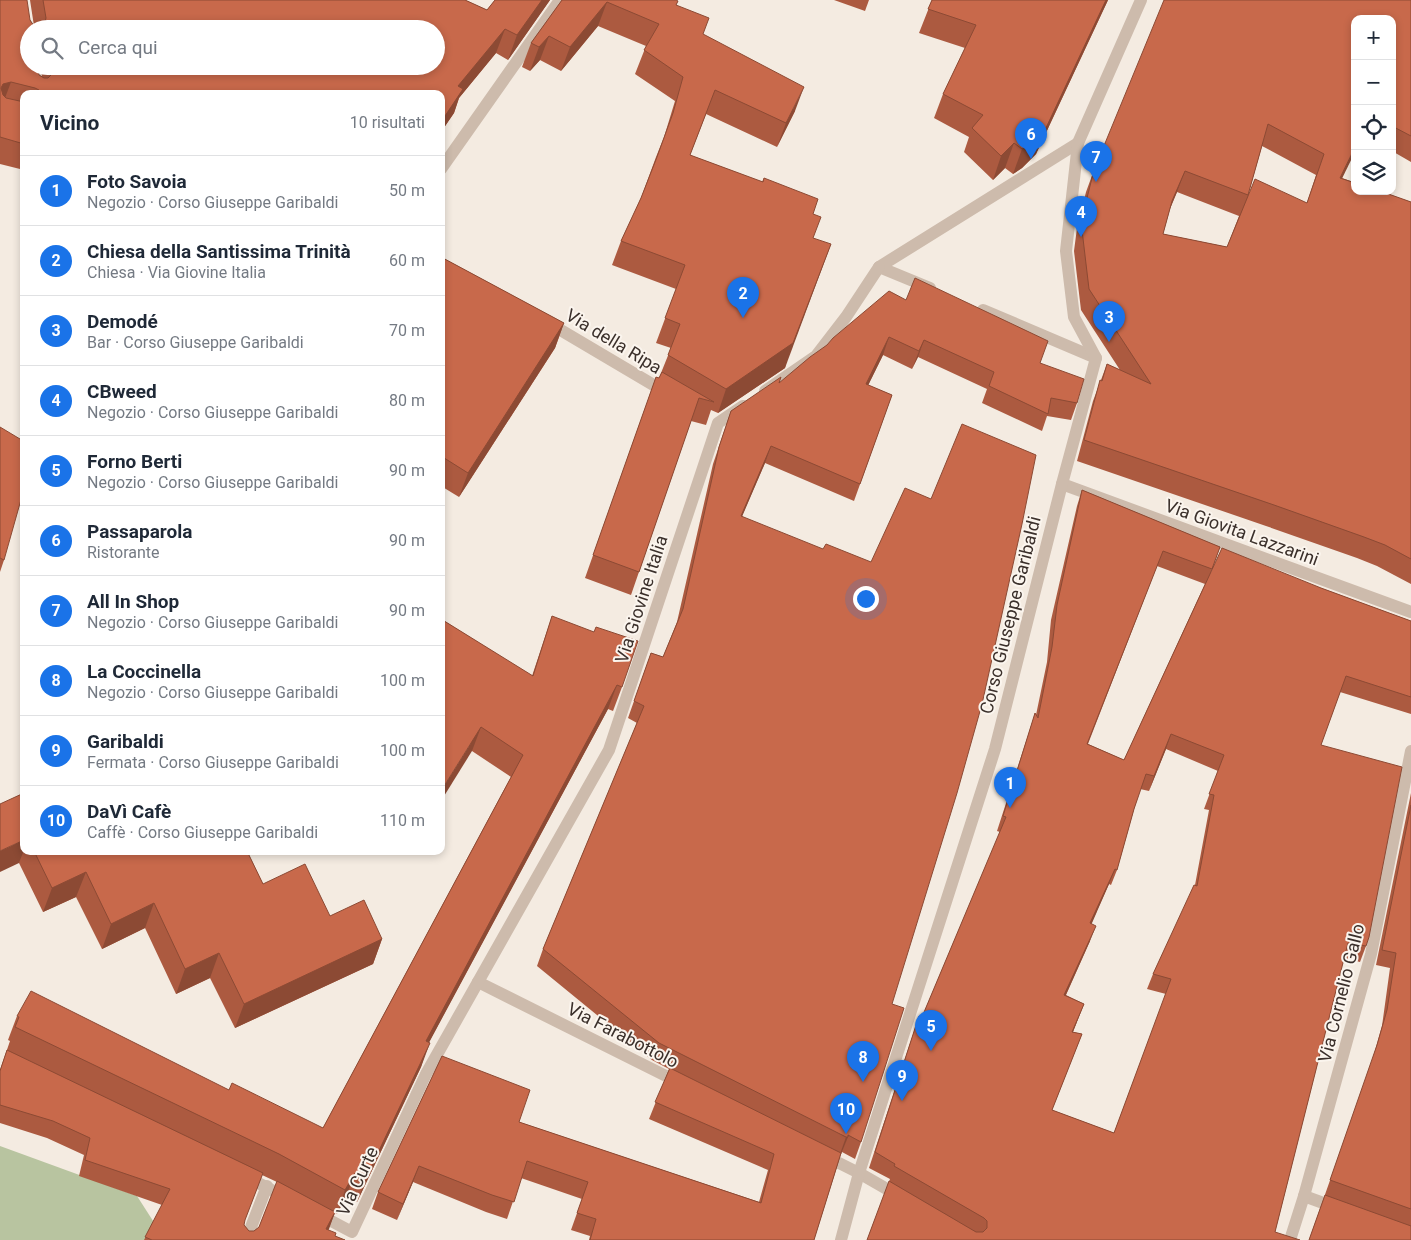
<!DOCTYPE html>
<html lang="it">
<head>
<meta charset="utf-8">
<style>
  body { margin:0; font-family:Roboto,sans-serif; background:#f6f6f7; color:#1f2937 }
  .controls { position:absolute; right:15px; top:15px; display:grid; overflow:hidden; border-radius:10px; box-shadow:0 2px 8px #0003 }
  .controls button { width:45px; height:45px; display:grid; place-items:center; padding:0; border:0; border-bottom:1px solid #e0e1e3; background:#fff; color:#1f2937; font:25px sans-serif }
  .you { position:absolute; left:865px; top:598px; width:18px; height:18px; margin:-12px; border:4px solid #fff; border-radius:50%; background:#1a73e8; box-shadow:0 0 0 8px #1a73e833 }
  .badge { display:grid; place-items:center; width:32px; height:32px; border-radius:50%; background:#1a73e8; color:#fff; font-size:16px; font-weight:700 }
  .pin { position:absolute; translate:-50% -41px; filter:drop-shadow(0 1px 2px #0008) }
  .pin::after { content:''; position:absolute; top:26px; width:18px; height:15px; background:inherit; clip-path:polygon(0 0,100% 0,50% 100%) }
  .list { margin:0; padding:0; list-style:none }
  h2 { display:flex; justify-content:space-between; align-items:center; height:65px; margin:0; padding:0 20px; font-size:21px }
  h2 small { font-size:16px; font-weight:400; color:#747a83 }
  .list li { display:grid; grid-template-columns:32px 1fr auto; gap:15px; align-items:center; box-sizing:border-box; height:70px; padding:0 20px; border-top:1px solid #e0e1e3 }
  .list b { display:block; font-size:19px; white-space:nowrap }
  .list p { margin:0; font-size:16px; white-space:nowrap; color:#747a83 }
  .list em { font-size:16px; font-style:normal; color:#747a83 }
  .icon { flex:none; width:28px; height:28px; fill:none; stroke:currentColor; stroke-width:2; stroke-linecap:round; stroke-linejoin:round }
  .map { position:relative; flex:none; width:1411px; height:1240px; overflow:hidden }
  .search { position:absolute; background:#fff; box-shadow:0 2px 8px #0003; left:20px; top:20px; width:425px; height:55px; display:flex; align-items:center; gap:12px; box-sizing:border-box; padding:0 18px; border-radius:28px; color:#747a83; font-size:19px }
  .panel { position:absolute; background:#fff; box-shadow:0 2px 8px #0003; left:20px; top:90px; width:425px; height:765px; border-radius:10px }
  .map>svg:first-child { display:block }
  .green { fill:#b8c4a0 }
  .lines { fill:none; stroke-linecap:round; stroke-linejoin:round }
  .minor { stroke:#cdbbac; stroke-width:12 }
  .wall { fill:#ac5a40; fill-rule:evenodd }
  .shaded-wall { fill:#8c4a34 }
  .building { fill:#c8694b; stroke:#8c4a34; fill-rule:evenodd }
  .labels { text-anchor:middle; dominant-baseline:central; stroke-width:4; stroke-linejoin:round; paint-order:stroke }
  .street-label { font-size:18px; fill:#3b302b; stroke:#fbf5ee }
</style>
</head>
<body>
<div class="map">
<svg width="1411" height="1240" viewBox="0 0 1411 1240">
  <rect width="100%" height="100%" fill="#f4ebe1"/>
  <path class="green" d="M0,1146L137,1196L155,1224L146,1240H0Z"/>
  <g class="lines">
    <g class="minor">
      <path d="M441,169L560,0"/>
      <path d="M930,288L879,267L1078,143"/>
      <path d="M983,310L1096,358"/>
      <path d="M547,322L667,393"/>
      <path d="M765,391L816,356L846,317L879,267"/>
      <path d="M1062,484L1411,612"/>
      <path d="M478,982L682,1084"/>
      <path d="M825,1156L859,1173L899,1196"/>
      <path d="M245,1176L287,1198"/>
      <path d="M1304,1196L1337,1208"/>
      <path d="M318,1214L352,1232L426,1074L609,750L718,423L743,406"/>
      <path d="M246,1240L267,1186"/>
      <path d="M841,1240L859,1173L995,749L1062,484L1096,358L1074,317L1066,251L1078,143L1141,0"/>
      <path d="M1290,1240L1304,1196L1371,954L1411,751"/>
    </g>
  </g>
  <g class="wall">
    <path d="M0,0L30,20L34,26L30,0H465L487,10L495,0H550L508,60L496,53L459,98L454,113L441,132V94H24V170L0,164ZM29,29L436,66H40L42,76L39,75Z"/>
    <path d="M562,0L678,1L676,5L703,35L795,111L777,147L706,114L690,155L762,182L764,178L813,214V238L785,368L718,413L711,410L706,425L691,421L631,595L585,578L656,377L659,378L671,348L656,343L676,289L612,265L621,241L641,198L656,157L664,137L675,101L635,74L646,46L598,26L561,71L540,60L530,71L522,67L531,43Z"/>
    <path d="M834,0H869L865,11Z"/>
    <path d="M932,0H1108L1036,154L1022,168L1013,174L1005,168L993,180L964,152L969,137L934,118L943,94L965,48L919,33Z"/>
    <path d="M1411,0V162L1392,151V19L1342,178L1411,202V584L1377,566L1357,558L1266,526L1077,461L1093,401L1107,364L1120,370L1081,310L1074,251L1077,228L1086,192L1094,170ZM1262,146L1316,175L1307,203L1248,195ZM1177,192L1239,216L1227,247L1163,234L1170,209Z"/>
    <path d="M441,257L564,323L555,348L459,497L441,486Z"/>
    <path d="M906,300L1040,363L1077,403L1071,420L1047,416L1042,431L982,403L987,389L918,357L912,369L883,355L868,385L892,395L854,501L765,463L742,516L892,1004L861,1142L855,1159L842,1152L841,1154L814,1240H589L590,1236L571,1230L582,1199L521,1178L507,1219L486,1212L413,1182L397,1220L372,1209L378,1192L442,1056L519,1122L759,1202L768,1170L649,1119L669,1069L652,1060L537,966L543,949L637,723L628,718L651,653L663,657L677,622L713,464L731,411L779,383Z"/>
    <path d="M0,427L4,560L0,572Z"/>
    <path d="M1082,490L1220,547L1211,572L1321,588L1411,621V714L1340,692L1321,745L1366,946L1360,962L1344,958L1275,1232L867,1240L890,1179L869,1168L919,1016L922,1017L1000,832L997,831L1030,729L1035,713L1036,715L1047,662L1051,620L1077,506ZM1157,566L1205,584L1124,760L1088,744ZM1166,749L1218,771L1204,809L1209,810L1195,885L1153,974L1147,989L1166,994L1114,1133L1052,1110L1082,1034L1073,1032L1084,1004L1066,995L1090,941L1091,924L1109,884L1111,885L1117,870L1134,809L1140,789L1149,791Z"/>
    <path d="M552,616L622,687L613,711L608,709L429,1042L421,1067L357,1202L346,1197L337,1214L335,1213L328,1230L335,1236L345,1240H144L162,1205L79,1176L84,1155L47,1138L0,1123V1070L10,1041L8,1040L17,1016L229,1090L323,1128L511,777L472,751L441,619L532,676ZM262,1175L277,1182L259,1227L254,1231H249L244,1225V1222Z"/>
    <path d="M24,793V851H247L263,884L330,916L382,939L373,964L235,1028L210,978L176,994L145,928L102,949L76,897L43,912L19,863Z"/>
    <path d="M1411,793V1240H1309L1372,1061L1382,1026L1390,968L1376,965Z"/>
  </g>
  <g class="shaded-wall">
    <path d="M542,0H550L508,60L517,35Z"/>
    <path d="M1106,0H1108L1036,154L1022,168L1013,174L1022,149Z"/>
    <path d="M607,2L598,26L561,71L570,47Z"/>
    <path d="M505,29L496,53L459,98L454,113L441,132V122L458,86Z"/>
    <path d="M549,36L540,60L530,71L539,47Z"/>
    <path d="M11,82L2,106L0,91L3,84Z"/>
    <path d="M804,87L795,111L777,147L786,123Z"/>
    <path d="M1014,143L1005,168L993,180L1001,156Z"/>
    <path d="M1355,147V152L1332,199L1340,178Z"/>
    <path d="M1185,171L1177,192L1164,222L1172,201Z"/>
    <path d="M831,244L785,368L718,413L726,389Z"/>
    <path d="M564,323L555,348L459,497L468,473Z"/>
    <path d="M889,337L883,355L860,402L866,384Z"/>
    <path d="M924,340L918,357L912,369L919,351Z"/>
    <path d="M771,446L765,463L735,533L741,516Z"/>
    <path d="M617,685L608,709L417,1065L426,1041Z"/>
    <path d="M481,727L472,751L441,801V791Z"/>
    <path d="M1171,734L1166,749L1149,791L1154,776Z"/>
    <path d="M24,840V850L19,863L0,872V851Z"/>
    <path d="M1115,869L1109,884L1085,939L1090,923Z"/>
    <path d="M86,872L76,897L43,912L52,888Z"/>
    <path d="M154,903L145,928L102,949L111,924Z"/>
    <path d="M1096,926L1090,941L1059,1010L1064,995Z"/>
    <path d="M382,939L373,964L235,1028L244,1004Z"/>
    <path d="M219,953L210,978L176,994L185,969Z"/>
    <path d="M1084,1004L1078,1019L1067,1047L1072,1032Z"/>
    <path d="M430,1043L421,1067L357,1202L366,1178Z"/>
    <path d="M846,1137H848L841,1154H840Z"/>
    <path d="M419,1166L413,1182L397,1220L403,1204Z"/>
    <path d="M355,1173L346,1197L337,1214L345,1190Z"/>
    <path d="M335,1212L329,1229L323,1240L326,1229Z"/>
  </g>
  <g class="building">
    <path d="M0,0H27L30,20L34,26L39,27L43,25L45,22L46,18L43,0H465L487,10L495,0H542L517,35L505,29L458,86L463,89L441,122V94H41L39,90L35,88L11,82L3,84L1,88L3,95L6,98L24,102V144L0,137ZM29,29H436V66H53V73L48,78H44L39,75L38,66H29Z"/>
    <path d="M562,0H676L678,1L676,5L709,18L703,34L804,87L786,123L715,90L690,155L763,182L764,178L818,199L813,214L821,217L813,238L831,244L793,343L726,389L668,355L680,324L665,318L685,265L621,241L641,198L657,157L673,113L683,77L644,50L659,24L607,2L570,47L549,36L539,47L531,43Z"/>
    <path d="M932,0H1106L1045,130L1031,144L1022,149L1014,143L1001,156L972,128L983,115L943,94L976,25L928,9Z"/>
    <path d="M1164,0H1411V136L1392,126V19H1355V147L1340,178L1355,183V191H1380L1411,202V559L1385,545L1364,537L1274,505L1084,440L1100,380L1102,381L1107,364L1151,384L1089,289L1082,230L1085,206L1094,170ZM1268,124L1324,154L1307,203L1255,179L1227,247L1163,234L1172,201L1185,171L1248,195Z"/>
    <path d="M441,257L564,323L468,473L441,456Z"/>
    <path d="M915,278L1048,341L1040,363L1084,379L1077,403L1051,398L1048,414L989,386L994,372L924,340L919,351L889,337L866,384L892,395L860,484L771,446L741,516L823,549L826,544L871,562L905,488L931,499L962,424L1036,455L1022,524L982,704L957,793L892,1004L904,1008L861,1142L848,1135V1137H846L659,1043L543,949L644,706L634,701L651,653L663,657L683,609L719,447L731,411L781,377L779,383L810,357L827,345L833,338L889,291L906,300Z"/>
    <path d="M662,372L714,402L699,398L639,572L593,555L656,377L659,378Z"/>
    <path d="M0,427L20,439L24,433V489L4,560L0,558Z"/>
    <path d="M1082,490L1220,547L1212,569L1163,551L1087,744L1124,760L1222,548L1321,588L1411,621V697L1346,676L1321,745L1402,767L1369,937L1366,946L1348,943L1275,1232L1300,1240H867L889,1181L976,1232H983L987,1228V1221L984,1218L894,1166L895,1164L875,1152L919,1016L922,1017L1006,817L1003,816L1035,713L1038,718L1052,647L1057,605ZM1171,734L1224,755L1209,794L1214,795L1197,886L1194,885L1153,974L1171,979L1114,1133L1052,1110L1082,1034L1072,1032L1084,1004L1064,995L1096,926L1090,923L1115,869L1117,870L1134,809L1146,774L1154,776Z"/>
    <path d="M552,616L594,632L596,627L638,641L622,687L617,685L426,1041L430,1043L366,1178L355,1173L345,1190L279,1154L15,1027L19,1017L17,1016L31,991L229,1090L232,1083L323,1128L523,755L481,727L441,791V619L533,676Z"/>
    <path d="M24,793V840L0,851V804Z"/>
    <path d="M1411,805V1209L1330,1180L1377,1045L1387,1010L1396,953L1382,950Z"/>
    <path d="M34,851H247L263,884L305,864L330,916L364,900L382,939L244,1004L219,953L185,969L154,903L111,924L86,872L52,888Z"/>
    <path d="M7,1050L263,1173L245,1220L244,1225L249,1231H254L259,1227L277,1181L335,1212L326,1229L336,1233L335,1236L345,1240H152L145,1237L170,1189L85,1160L90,1138L53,1121L0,1105V1071Z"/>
    <path d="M442,1056L530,1090L519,1122L761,1203L774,1154L655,1102L670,1068L841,1153L814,1240H590L596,1219L577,1213L588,1182L527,1161L514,1202L492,1195L419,1166L403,1204L378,1192Z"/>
    <path d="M1325,1195L1411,1226V1240H1309Z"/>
  </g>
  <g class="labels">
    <g class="street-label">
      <text transform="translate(614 341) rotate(31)">Via della Ripa</text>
      <text transform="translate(1242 532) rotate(20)">Via Giovita Lazzarini</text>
      <text transform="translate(641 599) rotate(-72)">Via Giovine Italia</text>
      <text transform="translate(1010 615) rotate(-76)">Corso Giuseppe Garibaldi</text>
      <text transform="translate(1341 993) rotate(-76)">Via Cornelio Gallo</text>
      <text transform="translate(623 1035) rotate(27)">Via Farabottolo</text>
      <text transform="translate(357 1181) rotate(-65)">Via Curte</text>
    </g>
  </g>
</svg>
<div class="controls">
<button>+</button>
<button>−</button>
<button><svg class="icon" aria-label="locate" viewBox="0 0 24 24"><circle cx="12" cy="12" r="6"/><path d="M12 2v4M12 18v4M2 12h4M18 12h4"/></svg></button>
<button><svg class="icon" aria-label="layers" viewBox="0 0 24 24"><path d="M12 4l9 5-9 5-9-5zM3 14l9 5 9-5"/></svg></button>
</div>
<div class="you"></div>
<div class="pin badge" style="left:1010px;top:808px">1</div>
<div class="pin badge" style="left:743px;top:318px">2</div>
<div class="pin badge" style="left:1109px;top:342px">3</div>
<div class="pin badge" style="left:1081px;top:237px">4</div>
<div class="pin badge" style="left:931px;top:1051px">5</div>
<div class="pin badge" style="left:1031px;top:159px">6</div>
<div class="pin badge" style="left:1096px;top:182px">7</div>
<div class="pin badge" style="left:863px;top:1082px">8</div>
<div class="pin badge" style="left:902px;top:1101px">9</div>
<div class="pin badge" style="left:846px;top:1134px">10</div>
<div class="search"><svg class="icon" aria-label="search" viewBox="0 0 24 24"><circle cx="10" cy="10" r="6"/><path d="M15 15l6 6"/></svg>Cerca qui</div>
<section class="panel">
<h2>Vicino<small>10 risultati</small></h2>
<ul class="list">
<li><span class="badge">1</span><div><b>Foto Savoia</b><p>Negozio · Corso Giuseppe Garibaldi</p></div><em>50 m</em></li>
<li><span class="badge">2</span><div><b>Chiesa della Santissima Trinità</b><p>Chiesa · Via Giovine Italia</p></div><em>60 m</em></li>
<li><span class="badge">3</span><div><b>Demodé</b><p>Bar · Corso Giuseppe Garibaldi</p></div><em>70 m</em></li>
<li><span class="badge">4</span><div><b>CBweed</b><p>Negozio · Corso Giuseppe Garibaldi</p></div><em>80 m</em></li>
<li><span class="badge">5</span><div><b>Forno Berti</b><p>Negozio · Corso Giuseppe Garibaldi</p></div><em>90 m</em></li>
<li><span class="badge">6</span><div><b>Passaparola</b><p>Ristorante</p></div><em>90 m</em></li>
<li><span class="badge">7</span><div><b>All In Shop</b><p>Negozio · Corso Giuseppe Garibaldi</p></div><em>90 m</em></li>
<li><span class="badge">8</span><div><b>La Coccinella</b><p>Negozio · Corso Giuseppe Garibaldi</p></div><em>100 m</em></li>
<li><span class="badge">9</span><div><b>Garibaldi</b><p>Fermata · Corso Giuseppe Garibaldi</p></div><em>100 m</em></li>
<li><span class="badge">10</span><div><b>DaVì Cafè</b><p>Caffè · Corso Giuseppe Garibaldi</p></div><em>110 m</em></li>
</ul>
</section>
</div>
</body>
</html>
